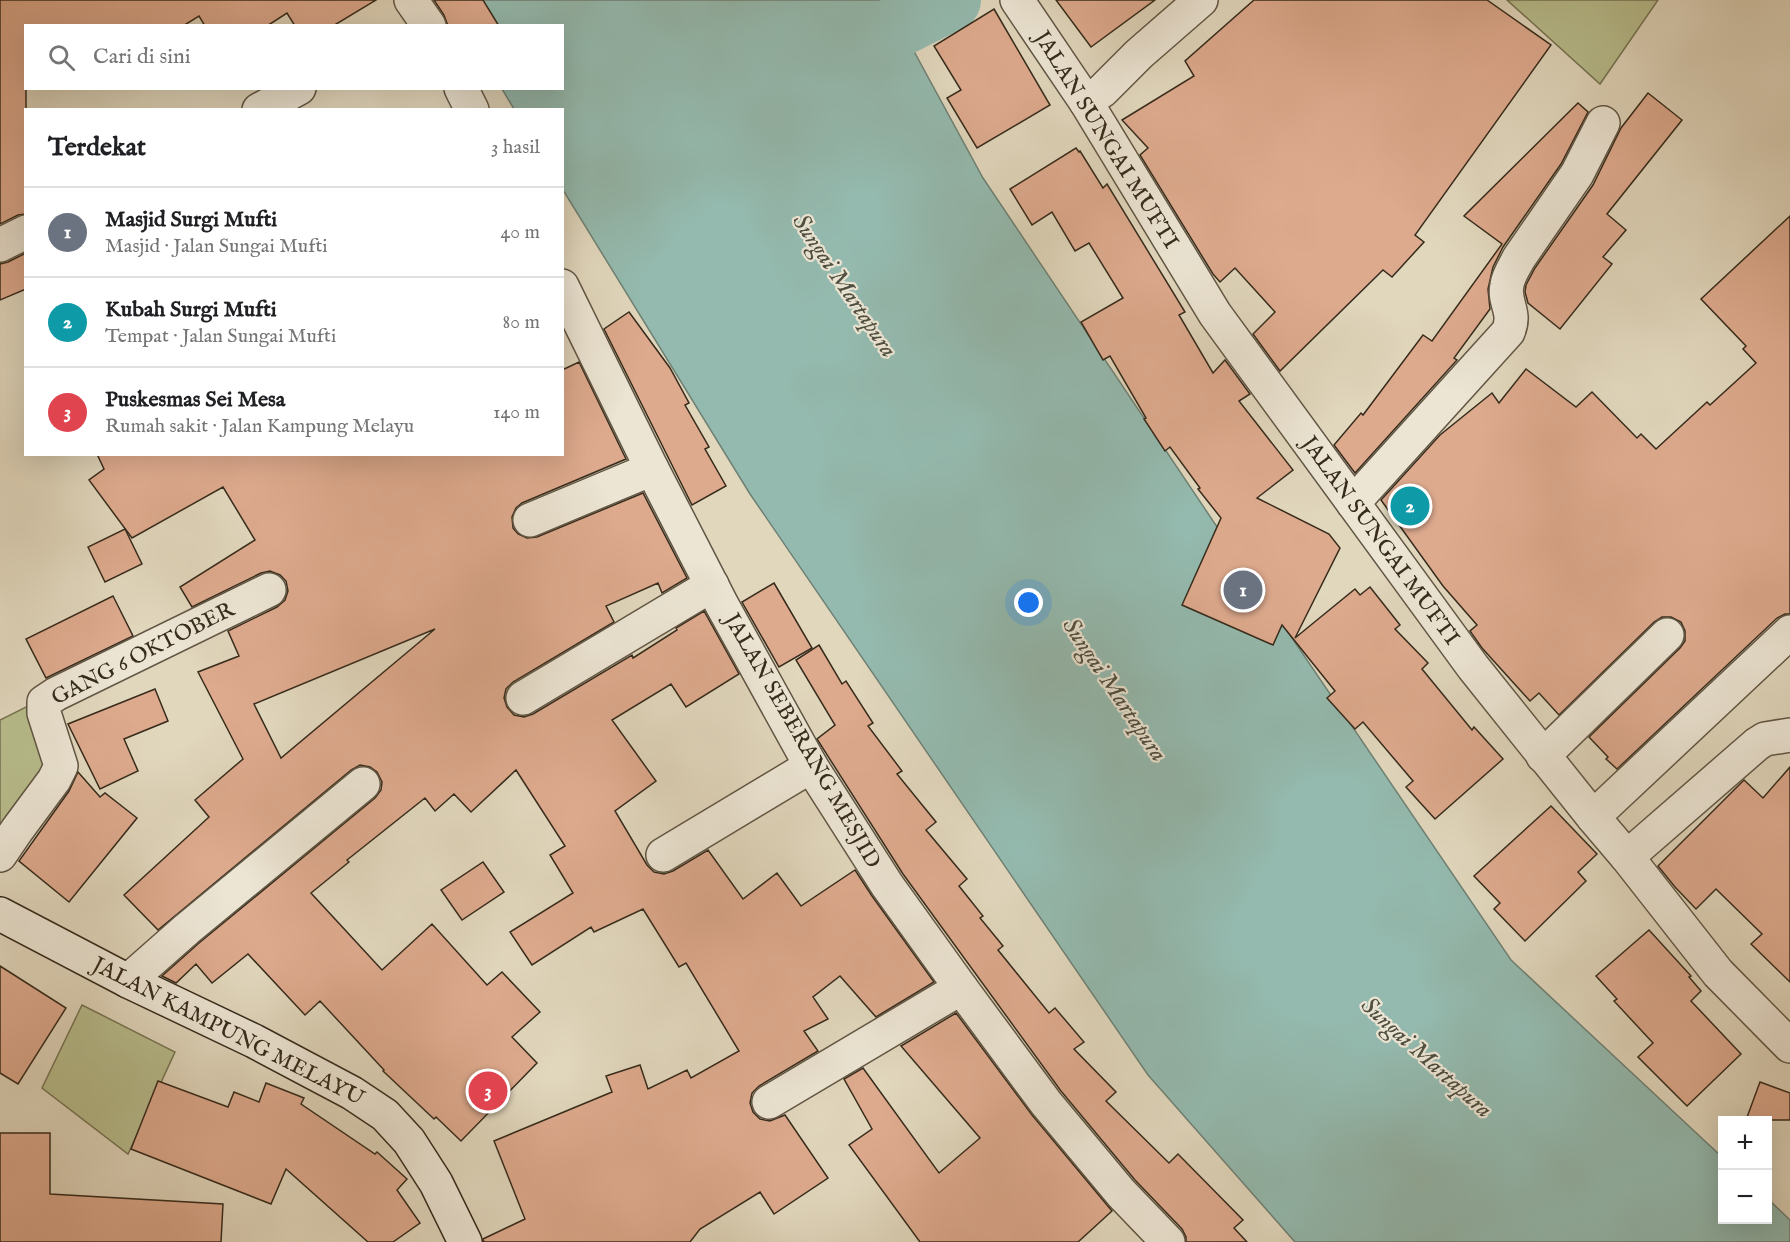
<!DOCTYPE html>
<html lang="id">
<head>
<meta charset="utf-8">
<style>
  body { margin:0; font-family:"IM FELL English",serif; background:#f2f2f2; color:#202124 }
  .controls { position:absolute; right:18px; bottom:18px; display:grid; overflow:hidden; border-radius:0px; box-shadow:0 6px 24px #0002 }
  .controls button { width:54px; height:54px; display:grid; place-items:center; padding:0; border:0; border-bottom:2px solid #e0e0e0; background:#fff; color:#202124; font:30px sans-serif }
  .you { position:absolute; left:1029px; top:603px; width:21px; height:21px; margin:-15px; border:4px solid #fff; border-radius:50%; background:#1a73e8; box-shadow:0 0 0 9px #1a73e833 }
  .badge { display:grid; place-items:center; width:39px; height:39px; border-radius:50%; background:#1a73e8; color:#fff; font-size:20px; font-weight:700 }
  .pin { position:absolute; translate:-50% -50%; border:3px solid #fff; box-shadow:0 2px 6px #0006 }
  .list { margin:0; padding:0; list-style:none }
  h2 { display:flex; justify-content:space-between; align-items:center; height:78px; margin:0; padding:0 24px; font-size:26px }
  h2 small { font-size:20px; font-weight:400; color:#757577 }
  .list li { display:grid; grid-template-columns:39px 1fr auto; gap:18px; align-items:center; box-sizing:border-box; height:90px; padding:0 24px; border-top:2px solid #e0e0e0 }
  .list b { display:block; font-size:22px; white-space:nowrap }
  .list p { margin:0; font-size:20px; white-space:nowrap; color:#757577 }
  .list em { font-size:20px; font-style:normal; color:#757577 }
  .icon { flex:none; width:33px; height:33px; fill:none; stroke:currentColor; stroke-width:2; stroke-linecap:round; stroke-linejoin:round }
  .map { position:relative; flex:none; width:1790px; height:1242px; overflow:hidden }
  .search { position:absolute; background:#fff; box-shadow:0 6px 24px #0002; left:24px; top:24px; width:540px; height:66px; display:flex; align-items:center; gap:15px; box-sizing:border-box; padding:0 21px; border-radius:0px; color:#757577; font-size:22px }
  .panel { position:absolute; background:#fff; box-shadow:0 6px 24px #0002; left:24px; top:108px; width:540px; height:348px; border-radius:0px }
  .map>svg:first-child { display:block }
  .green { fill:#b8bd8d; stroke:#777454; stroke-width:1.5 }
  .water { fill:#94baaf; stroke:#6e8174; stroke-width:1.5 }
  .lines { fill:none; stroke-linecap:round; stroke-linejoin:round }
  .river { stroke:#94baaf; stroke-width:62 }
  .building { fill:#deaa8e; stroke:#362b1c; stroke-width:1.5; fill-rule:evenodd }
  .minor-casing { stroke:#615644; stroke-width:36 }
  .tertiary-casing { stroke:#615644; stroke-width:36 }
  .secondary-casing { stroke:#362b1c; stroke-width:36 }
  .minor { stroke:#ece5d4; stroke-width:33 }
  .tertiary { stroke:#ece5d4; stroke-width:33 }
  .secondary { stroke:#ece5d4; stroke-width:33 }
  .labels { text-anchor:middle; dominant-baseline:central; stroke-width:4.5; stroke-linejoin:round; paint-order:stroke }
  .street-label { font-size:22px; fill:#362b1c; stroke:#ece5d4 }
  .water-label { font-size:24px; font-style:italic; fill:#4e4f41; stroke:#ece5d4 }
</style>
</head>
<body>
<div class="map">
<svg width="1790" height="1242" viewBox="0 0 1790 1242">
  <rect width="100%" height="100%" fill="#e1d7bd"/>
  <filter id="stains"><feTurbulence type="fractalNoise" baseFrequency=".00333" numOctaves="4"/><feColorMatrix values="0 0 0 0 .2 0 0 0 0 .09 0 0 0 0 .02 0 0 0 .5 -.17"/></filter>
  <radialGradient id="worn" r=".72"><stop offset=".6" stop-color="#630" stop-opacity="0"/><stop offset="1" stop-color="#630" stop-opacity=".3"/></radialGradient>
  <g class="green">
    <path d="M1507,0H1658L1600,84Z"/>
    <path d="M36,702L52,762L0,827V720Z"/>
    <path d="M82,1005L175,1052L128,1154L42,1088Z"/>
  </g>
  <path class="water" d="M452,0H886L983,178L1256,585L1511,960L1722,1157V1220H1768V1199L1790,1220V1242H1295L1148,1075L750,494L563,190L562,110L514,109L502,89L562,88V26L467,25Z"/>
  <g class="lines">
    <path class="river" d="M825,63L950,0"/>
  </g>
  <g class="building">
    <path d="M0,0H376L333,26H295L287,13L267,26H205L199,16L183,26H26V214L18,215L0,224Z"/>
    <path d="M434,0H483L499,26H448L444,15Z"/>
    <path d="M1056,0H1155L1091,47Z"/>
    <path d="M1254,0H1487L1551,45L1415,235L1424,242L1392,277L1383,270L1280,371L1253,334L1275,312L1235,268L1220,282L1213,274L1140,155L1148,148L1122,120L1194,76L1185,61Z"/>
    <path d="M994,9L1050,105L977,148L947,98L961,90L934,46Z"/>
    <path d="M1648,93L1682,120L1607,214L1626,230L1603,257L1612,264L1560,329L1528,303L1525,292L1526,285L1535,268L1593,185L1621,128Z"/>
    <path d="M1578,103L1588,112L1561,164L1503,247L1493,267L1488,289L1490,309L1454,358L1457,360L1355,473L1334,445L1361,413L1363,415L1423,335L1432,341L1502,244L1464,216Z"/>
    <path d="M1076,148L1079,152L1080,151L1103,188L1107,184L1185,312L1179,315L1213,373L1225,360L1250,394L1239,401L1293,470L1257,498L1329,534L1340,548L1295,638L1355,589L1360,595L1370,587L1400,625L1395,629L1428,663L1422,669L1472,730L1474,727L1503,759L1435,819L1406,787L1413,781L1363,722L1355,729L1327,698L1335,691L1282,625L1273,645L1182,605L1221,518L1198,489L1200,488L1170,447L1165,451L1144,419L1146,418L1110,356L1103,360L1081,322L1123,298L1089,243L1075,251L1052,212L1032,225L1010,189Z"/>
    <path d="M1790,216V614H1785L1777,618L1617,769L1606,759L1608,757L1589,737L1680,648L1685,641V631L1681,622L1671,617H1662L1654,622L1559,715L1539,693L1530,701L1482,648L1470,631L1477,625L1443,586L1381,500L1440,435L1492,393L1499,403L1526,369L1576,407L1592,392L1637,438L1641,434L1656,449L1707,402L1710,405L1756,363L1743,349L1746,346L1701,299Z"/>
    <path d="M26,253V289L0,300V264L8,262Z"/>
    <path d="M629,312L670,368L689,403L685,405L709,447L705,449L726,486L692,505L604,329Z"/>
    <path d="M579,362L626,459L522,503L516,508L512,517L513,528L518,534L527,538L537,537L643,493L687,578L662,593L658,583L606,606L614,622L513,682L506,689L504,698L507,707L514,715L524,717L533,714L632,655L633,658L677,630L676,628L704,611L739,674L686,707L671,684L612,720L656,781L615,811L647,865L654,872L664,874L673,871L708,850L743,899L777,873L801,906L855,870L872,896L934,982L876,1017L840,976L813,997L828,1019L804,1031L818,1051L759,1086L752,1093L750,1103L753,1112L760,1119L770,1121L785,1115L828,1178L774,1214L760,1192L700,1229L690,1242H484L483,1239L525,1219L494,1141L612,1092L606,1076L640,1065L648,1089L687,1070L691,1078L739,1051L686,963L679,967L643,909L594,932L591,927L532,965L510,932L573,893L550,855L565,846L516,770L471,812L454,794L435,811L425,798L347,860L349,862L311,893L382,970L432,924L487,985L502,972L540,1012L512,1037L537,1063L461,1141L436,1117L434,1119L383,1071L384,1070L320,1001L305,1015L248,954L212,983L196,964L176,983L162,976L199,943L375,798L381,790L382,782L377,772L370,767L360,765L351,770L158,930L124,895L209,817L195,800L243,759L198,672L239,656L228,631L277,607L285,600L288,591L286,581L280,575L270,571L261,573L192,607L180,587L255,540L223,487L132,538L89,480L104,469L97,454H562V370ZM435,629L281,758L254,704Z"/>
    <path d="M125,529L142,564L105,582L88,547Z"/>
    <path d="M774,583L812,648L779,667L742,602Z"/>
    <path d="M113,596L133,636L46,678L26,639Z"/>
    <path d="M819,645L842,684L846,681L873,723L868,726L902,771L897,774L936,822L926,830L967,879L959,886L983,916L980,918L1003,946L998,950L1049,1013L1055,1008L1084,1042L1074,1049L1116,1092L1106,1101L1169,1163L1178,1154L1243,1220L1234,1228L1247,1242H1186V1237L1182,1229L1135,1180L1061,1091L903,874L817,739L835,725L796,660Z"/>
    <path d="M155,689L168,721L124,739L138,771L100,789L68,724Z"/>
    <path d="M1790,767V982L1751,944L1762,934L1716,889L1696,909L1675,887L1658,866L1744,780L1763,798Z"/>
    <path d="M78,772L100,797L105,793L137,818L69,902L19,861L69,791Z"/>
    <path d="M1551,806L1597,854L1578,872L1586,881L1525,941L1494,909L1500,903L1474,876Z"/>
    <path d="M483,862L504,892L462,920L441,890Z"/>
    <path d="M1649,930L1691,976L1689,977L1701,991L1691,1001L1741,1054L1687,1106L1638,1057L1653,1043L1614,1001L1617,999L1596,976Z"/>
    <path d="M0,966L66,1008L18,1084L0,1073Z"/>
    <path d="M956,1013L1032,1115L1112,1211L1078,1242H920L849,1145L872,1129L844,1079L863,1068L939,1173L980,1138L901,1046Z"/>
    <path d="M158,1081L228,1107L234,1092L259,1102L266,1083L304,1098L301,1104L375,1154L377,1152L407,1179L397,1190L420,1223L393,1242H368L286,1169L271,1204L131,1149Z"/>
    <path d="M1760,1082L1790,1093V1120H1746Z"/>
    <path d="M0,1133H50V1194L223,1204L221,1242H0Z"/>
  </g>
  <g class="lines">
    <defs>
      <g id="minor">
        <path d="M1017,0L1086,102"/>
        <path d="M259,110L299,88"/>
        <path d="M0,245L26,232"/>
        <path d="M1353,503L1508,332C1517,312 1503,303 1507,285C1508,276 1515,266 1519,258L1577,174L1603,123"/>
        <path d="M530,520L652,469"/>
        <path d="M523,698L712,585"/>
        <path d="M1543,756L1667,635"/>
        <path d="M1593,817L1790,632"/>
        <path d="M0,855L17,830L54,780L61,766L44,713V702L56,694L269,590"/>
        <path d="M663,855L811,766"/>
        <path d="M1627,857L1757,744L1765,739L1790,735"/>
        <path d="M128,981L187,929L363,784"/>
        <path d="M769,1102L961,988"/>
      </g>
      <g id="tertiary">
        <path d="M411,0L429,26"/>
        <path d="M1201,0L1139,54L1102,91L1086,102L1215,314L1473,667L1593,817L1627,857L1718,973L1790,1046"/>
        <path d="M461,88L472,110"/>
        <path d="M562,286L652,469L722,605L811,766L887,885L961,988L1046,1103L1121,1193L1168,1242"/>
      </g>
      <path id="secondary" d="M0,914L128,981L254,1041L352,1093L385,1115L409,1141L436,1183L465,1242"/>
    </defs>
    <use href="#minor" class="minor-casing"/>
    <use href="#tertiary" class="tertiary-casing"/>
    <use href="#secondary" class="secondary-casing"/>
    <use href="#minor" class="minor"/>
    <use href="#tertiary" class="tertiary"/>
    <use href="#secondary" class="secondary"/>
  </g>
  <g class="labels">
    <g class="street-label">
      <text transform="translate(1106 140) rotate(58)">JALAN SUNGAI MUFTI</text>
      <text transform="translate(1380 541) rotate(54)">JALAN SUNGAI MUFTI</text>
      <text transform="translate(143 654) rotate(-27)">GANG 6 OKTOBER</text>
      <text transform="translate(802 741) rotate(60)">JALAN SEBERANG MESJID</text>
      <text transform="translate(228 1032) rotate(27)">JALAN KAMPUNG MELAYU</text>
    </g>
    <g class="water-label">
      <text transform="translate(844 286) rotate(56)">Sungai Martapura</text>
      <text transform="translate(1114 690) rotate(56)">Sungai Martapura</text>
      <text transform="translate(1426 1058) rotate(42)">Sungai Martapura</text>
    </g>
  </g>
  <rect width="100%" height="100%" filter="url(#stains)"/>
  <rect width="100%" height="100%" fill="url(#worn)"/>
</svg>
<div class="controls">
<button>+</button>
<button>−</button>
</div>
<div class="you"></div>
<div class="pin badge" style="left:1243px;top:590px;background:#6b7280">1</div>
<div class="pin badge" style="left:1410px;top:506px;background:#0f9aa8">2</div>
<div class="pin badge" style="left:488px;top:1091px;background:#e0444e">3</div>
<div class="search"><svg class="icon" aria-label="search" viewBox="0 0 24 24"><circle cx="10" cy="10" r="6"/><path d="M15 15l6 6"/></svg>Cari di sini</div>
<section class="panel">
<h2>Terdekat<small>3 hasil</small></h2>
<ul class="list">
<li><span class="badge" style="background:#6b7280">1</span><div><b>Masjid Surgi Mufti</b><p>Masjid · Jalan Sungai Mufti</p></div><em>40 m</em></li>
<li><span class="badge" style="background:#0f9aa8">2</span><div><b>Kubah Surgi Mufti</b><p>Tempat · Jalan Sungai Mufti</p></div><em>80 m</em></li>
<li><span class="badge" style="background:#e0444e">3</span><div><b>Puskesmas Sei Mesa</b><p>Rumah sakit · Jalan Kampung Melayu</p></div><em>140 m</em></li>
</ul>
</section>
</div>
</body>
</html>
